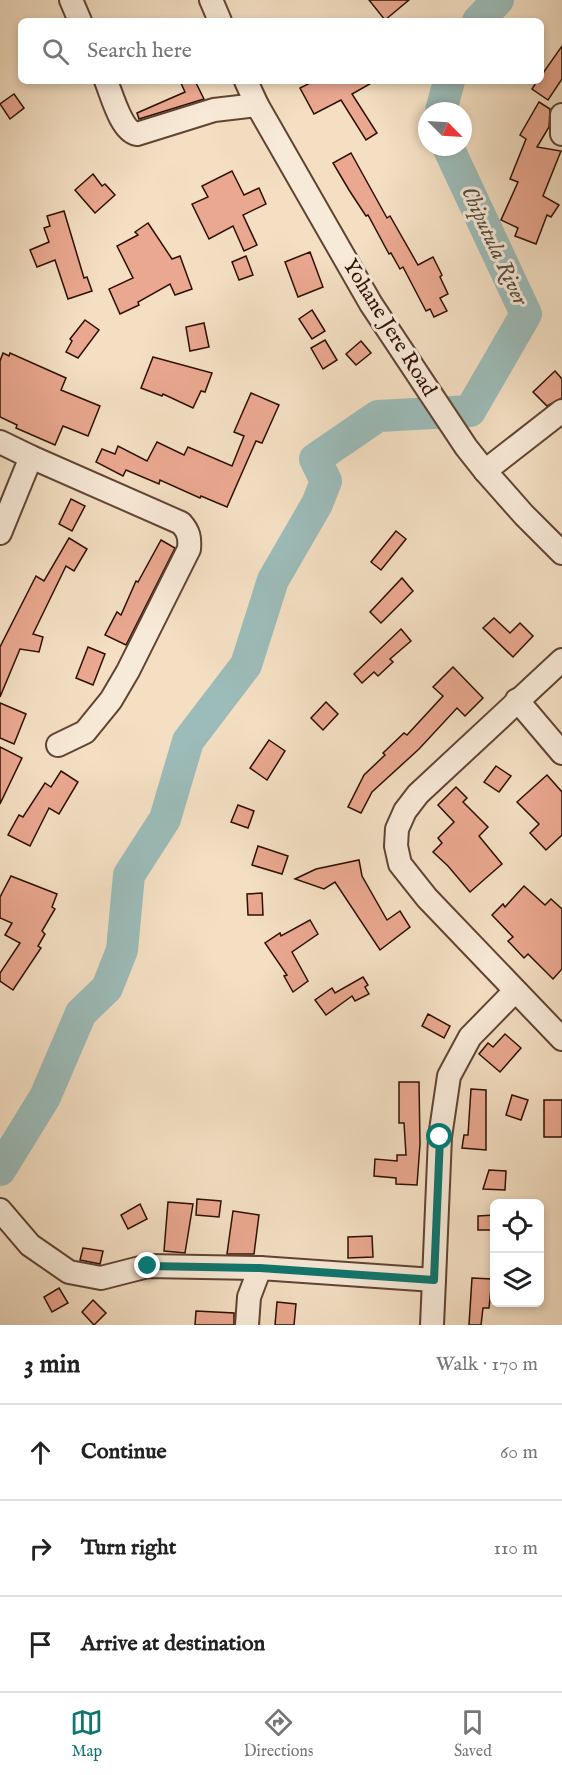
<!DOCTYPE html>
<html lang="en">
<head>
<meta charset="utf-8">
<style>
  body { margin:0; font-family:"IM FELL English",serif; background:#f2f2f2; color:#222 }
  .controls { position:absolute; right:18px; bottom:18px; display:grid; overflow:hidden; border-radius:9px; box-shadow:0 3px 9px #0003 }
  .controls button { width:54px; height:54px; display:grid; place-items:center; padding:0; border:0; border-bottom:2px solid #e0e0e0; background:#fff; color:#222; font:30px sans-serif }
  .compass { position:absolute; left:418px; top:102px; width:54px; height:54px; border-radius:50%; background:#fff; box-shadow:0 3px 9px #0003; rotate:114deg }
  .stop { position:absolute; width:18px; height:18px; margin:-14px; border:4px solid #0f766e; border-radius:50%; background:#fff }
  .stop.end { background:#0f766e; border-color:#fff; box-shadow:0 2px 6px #0008 }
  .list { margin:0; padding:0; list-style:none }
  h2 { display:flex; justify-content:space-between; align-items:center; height:78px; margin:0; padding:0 24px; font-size:26px }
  h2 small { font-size:20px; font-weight:400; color:#767676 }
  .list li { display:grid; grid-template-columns:39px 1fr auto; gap:18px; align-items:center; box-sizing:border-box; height:96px; padding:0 24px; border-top:2px solid #e0e0e0 }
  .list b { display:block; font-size:22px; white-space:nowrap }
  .list em { font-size:20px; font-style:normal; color:#767676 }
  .icon { flex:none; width:33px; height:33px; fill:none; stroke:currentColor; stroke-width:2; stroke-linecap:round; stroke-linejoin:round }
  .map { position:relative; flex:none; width:562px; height:1325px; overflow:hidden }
  .search { position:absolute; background:#fff; box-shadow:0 3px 9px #0003; left:18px; right:18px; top:18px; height:66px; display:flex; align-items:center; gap:15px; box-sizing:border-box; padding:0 21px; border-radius:9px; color:#767676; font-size:22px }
  .sheet { height:366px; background:#fff }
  nav { display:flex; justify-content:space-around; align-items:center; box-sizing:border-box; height:84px; border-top:2px solid #e0e0e0; background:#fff; font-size:16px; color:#767676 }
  nav a { display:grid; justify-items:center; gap:3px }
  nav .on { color:#0f766e }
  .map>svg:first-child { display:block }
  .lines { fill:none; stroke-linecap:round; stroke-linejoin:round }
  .river { stroke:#9cbcb9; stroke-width:32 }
  .building { fill:#eaa890; stroke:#2e1003; stroke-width:1.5 }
  .minor-casing { stroke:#604433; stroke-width:26 }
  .minor { stroke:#f8ead8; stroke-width:22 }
  .route { stroke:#0f766e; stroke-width:8 }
  .labels { text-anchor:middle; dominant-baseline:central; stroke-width:6; stroke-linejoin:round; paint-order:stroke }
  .street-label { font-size:21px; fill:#2e1003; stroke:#f8ead8 }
  .water-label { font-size:22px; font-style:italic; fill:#544c43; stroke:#f8ead8 }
</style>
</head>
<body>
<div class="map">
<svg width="562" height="1325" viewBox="0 0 562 1325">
  <rect width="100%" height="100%" fill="#f4dfc3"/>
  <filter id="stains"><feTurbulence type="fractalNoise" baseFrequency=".00333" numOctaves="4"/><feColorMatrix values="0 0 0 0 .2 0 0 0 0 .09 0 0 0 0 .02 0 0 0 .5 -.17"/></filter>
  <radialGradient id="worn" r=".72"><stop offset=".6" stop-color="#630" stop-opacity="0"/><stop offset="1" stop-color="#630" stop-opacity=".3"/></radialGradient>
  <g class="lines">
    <g class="river">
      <path d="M478,21L498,0"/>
      <path d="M441,111L449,81"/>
      <path d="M0,1170L45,1097L81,1013L107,988L122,950L129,875L165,819L188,741L246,665L273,580L317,504L326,481L315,459L378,416L470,411L526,314L448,147"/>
    </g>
  </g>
  <g class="building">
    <path d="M369,0H409L385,20Z"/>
    <path d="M562,46V79L548,100L532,89L537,81H541V76Z"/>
    <path d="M180,81H195L204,99L139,119L137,113L185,92Z"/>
    <path d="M314,81H375L352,94L377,133L366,140L341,100L314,114L300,88Z"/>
    <path d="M14,94L24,108L10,119L0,104Z"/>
    <path d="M539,102L550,109L549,127L537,147L561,151L543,196L559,205L551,217L547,215L536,244L515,236L518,228L501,220L518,182L510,179L526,139L520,135Z"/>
    <path d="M351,153L387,218L390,216L418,265L433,257L442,275L440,277L448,294L440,298L447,311L434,317L430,309L426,311L403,267L400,269L391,253L389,254L368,215L366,216L349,190L333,163Z"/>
    <path d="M232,171L244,195L259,188L266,204L243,215L257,245L244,251L233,226L209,239L192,204L208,197L202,186Z"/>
    <path d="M93,174L102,186L105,184L115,195L95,213L75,190Z"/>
    <path d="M64,211L84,278L87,277L92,291L68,299L55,260L37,267L30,250L49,242L44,228L50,226L47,216Z"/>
    <path d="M148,223L172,259L180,256L192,289L175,295L170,284L138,302L139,305L120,314L109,289L133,278L117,246L138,235L135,232Z"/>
    <path d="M310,252L323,287L298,297L285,262Z"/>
    <path d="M246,256L253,275L239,280L232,262Z"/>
    <path d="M312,310L325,331L312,339L299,319Z"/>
    <path d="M85,320L99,330L78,358L66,352L72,341L70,339Z"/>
    <path d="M204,323L209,347L190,351L186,327Z"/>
    <path d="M325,340L337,360L323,369L311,348Z"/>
    <path d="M361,341L371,353L356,365L346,354Z"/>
    <path d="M3,353L9,356L10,353L66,378L61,390L100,406L88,436L63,426L55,445L16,428L17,425L0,417V361Z"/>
    <path d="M153,357L212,373L205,392L201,391L193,408L163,394L162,396L141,388Z"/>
    <path d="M555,371L562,379V398L547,406L533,392Z"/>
    <path d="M251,393L279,405L262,443L256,441L227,507L201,496L200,498L160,480L159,484L126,470L123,476L96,462L102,449L115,454L118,446L147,461L157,442L184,455L188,447L232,466L244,436L234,432Z"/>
    <path d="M71,499L85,506L72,531L59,524Z"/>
    <path d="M396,531L406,539L381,570L371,562Z"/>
    <path d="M69,538L87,549L74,571L66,566L33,634L43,637L39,652L20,649L0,697V647L36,576L44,581Z"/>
    <path d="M161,540L175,548L126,645L105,635L117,612L121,615L136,581L138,582Z"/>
    <path d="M402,578L413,591L381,623L370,612Z"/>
    <path d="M494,618L510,633L520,623L533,636L513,657L483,628Z"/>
    <path d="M401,629L411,641L390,659L393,662L378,676L374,672L362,683L354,674Z"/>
    <path d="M88,647L105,654L93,685L76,678Z"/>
    <path d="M453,667L483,698L465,716L457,708L419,749L372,792L361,813L348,807L364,775L385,755L383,753L404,733L407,735L443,696L433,687Z"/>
    <path d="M326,702L338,714L323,730L311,718Z"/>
    <path d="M0,703L26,714L14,744L0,738Z"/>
    <path d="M269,740L285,751L267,780L250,768Z"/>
    <path d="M0,747L22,758L0,804Z"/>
    <path d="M496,766L511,776L499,792L484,782Z"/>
    <path d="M61,771L78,782L59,814L49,808L30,846L8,835L19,815L23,817L45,783L51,787Z"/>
    <path d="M547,775L562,792V835L546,850L530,833L539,824L517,802Z"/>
    <path d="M456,787L467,798L463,802L488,827L479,836L502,864L470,892L448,866L433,852L442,843L438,838L454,822L438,805Z"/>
    <path d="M238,805L254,811L248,828L231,822Z"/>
    <path d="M258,846L288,856L282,874L252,865Z"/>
    <path d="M359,860L362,876L387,920L400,911L410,927L380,950L335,882L324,889L295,879L316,869Z"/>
    <path d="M11,876L57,894L52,907L55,909L42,931L45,934L38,946L41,948L13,990L0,981V973L20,943L5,935L12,923L0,918V897Z"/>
    <path d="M524,886L545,905L551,899L562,909V969L553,979L528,954L524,958L508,941L513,937L492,915L503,904L505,907Z"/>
    <path d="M262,893L263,915H248L247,894Z"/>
    <path d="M310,920L318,934L292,952L308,981L293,992L284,976L287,975L265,943L280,933L281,936Z"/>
    <path d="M363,977L368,985L365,987L369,994L355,1001L352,996L326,1015L315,1000L332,988L335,993Z"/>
    <path d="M428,1014L450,1026L444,1038L422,1026Z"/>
    <path d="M505,1034L521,1048L500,1072L479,1054L488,1043L493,1047Z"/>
    <path d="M399,1082H419L420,1144L417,1185L396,1184V1178L374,1176L375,1159L397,1161V1155H406L404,1123H399Z"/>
    <path d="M471,1089L486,1090V1150L462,1148L464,1135H468Z"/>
    <path d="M512,1095L528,1100L521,1120L506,1115Z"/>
    <rect x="544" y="1100" width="18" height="37"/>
    <path d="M489,1170L506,1171L505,1190L483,1189Z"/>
    <path d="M197,1199L221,1201L219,1217L196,1215Z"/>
    <path d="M168,1202L193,1204L185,1253L164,1251Z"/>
    <path d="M140,1204L147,1219L128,1229L121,1215Z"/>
    <path d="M233,1211L259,1215L254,1254H227Z"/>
    <path d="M495,1215V1230H478V1216Z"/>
    <path d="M372,1236L373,1257L348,1258V1237Z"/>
    <path d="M83,1248L103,1251L100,1264L80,1260Z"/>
    <path d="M472,1278L492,1279L489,1308H483L481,1325H469Z"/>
    <path d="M59,1288L68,1303L52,1312L44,1297Z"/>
    <path d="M93,1300L106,1313L94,1325L82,1312Z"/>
    <path d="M277,1302L296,1304L294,1325H275Z"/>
    <path d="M196,1311L234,1313V1325H195Z"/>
  </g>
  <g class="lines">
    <defs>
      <g id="minor">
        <path d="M71,0L80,21"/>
        <path d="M211,0L220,21"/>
        <path d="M106,81C112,95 121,131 137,134L214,110L257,105"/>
        <path d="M246,81L257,105L371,304L466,447L485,471L524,515L562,553"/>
        <path d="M562,115V134"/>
        <path d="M0,442L31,457L0,533"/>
        <path d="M31,457L181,523C189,532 190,538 189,549L128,671L111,700L85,732L58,745"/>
        <path d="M485,471L562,411"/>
        <path d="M562,660L418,794L405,811L397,829L396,846L400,864L427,898L562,1039"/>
        <path d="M517,700L562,753"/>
        <path d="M0,1210L30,1245L69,1272L101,1278L148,1266L260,1268"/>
        <path d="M247,1325L249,1297L260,1268L434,1280L440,1137L449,1076L470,1037L515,991"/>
        <path d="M432,1325L434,1280"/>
      </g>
    </defs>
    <use href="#minor" class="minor-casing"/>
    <use href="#minor" class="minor"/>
  </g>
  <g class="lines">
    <path class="route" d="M148,1266L260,1268L434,1280L440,1137"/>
  </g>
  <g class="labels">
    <g class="street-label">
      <text transform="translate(389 328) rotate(58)">Yohane Jere Road</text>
    </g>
    <g class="water-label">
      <text transform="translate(494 246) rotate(65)">Chiputula River</text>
    </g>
  </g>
  <rect width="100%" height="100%" filter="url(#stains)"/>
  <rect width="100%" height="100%" fill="url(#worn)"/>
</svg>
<div class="controls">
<button><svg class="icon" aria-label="locate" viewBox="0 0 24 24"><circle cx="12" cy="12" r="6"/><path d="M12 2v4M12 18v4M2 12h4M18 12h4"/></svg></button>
<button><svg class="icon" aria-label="layers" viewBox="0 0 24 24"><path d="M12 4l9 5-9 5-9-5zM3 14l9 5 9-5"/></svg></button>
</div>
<svg class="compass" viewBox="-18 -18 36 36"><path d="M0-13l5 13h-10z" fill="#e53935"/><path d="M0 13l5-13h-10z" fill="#767676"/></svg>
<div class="stop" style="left:440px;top:1137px"></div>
<div class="stop end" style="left:148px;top:1266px"></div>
<div class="search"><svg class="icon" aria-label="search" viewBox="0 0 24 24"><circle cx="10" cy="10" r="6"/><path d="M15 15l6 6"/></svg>Search here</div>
</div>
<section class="sheet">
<h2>3 min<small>Walk · 170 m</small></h2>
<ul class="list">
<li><svg class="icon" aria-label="ahead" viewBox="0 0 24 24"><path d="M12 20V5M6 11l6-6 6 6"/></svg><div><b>Continue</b></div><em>60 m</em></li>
<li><svg class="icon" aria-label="right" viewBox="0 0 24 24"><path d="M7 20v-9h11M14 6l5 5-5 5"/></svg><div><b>Turn right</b></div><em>110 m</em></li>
<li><svg class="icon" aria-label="arrive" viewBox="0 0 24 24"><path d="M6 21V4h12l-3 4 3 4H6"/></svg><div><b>Arrive at destination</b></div></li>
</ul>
</section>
<nav>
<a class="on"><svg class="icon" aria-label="map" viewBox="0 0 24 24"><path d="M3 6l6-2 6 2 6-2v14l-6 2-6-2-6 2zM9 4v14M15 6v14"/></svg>Map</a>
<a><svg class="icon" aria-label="directions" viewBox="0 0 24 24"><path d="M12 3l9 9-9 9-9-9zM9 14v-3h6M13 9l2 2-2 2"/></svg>Directions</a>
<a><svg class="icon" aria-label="saved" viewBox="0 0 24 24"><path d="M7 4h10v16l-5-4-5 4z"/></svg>Saved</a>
</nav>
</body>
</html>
